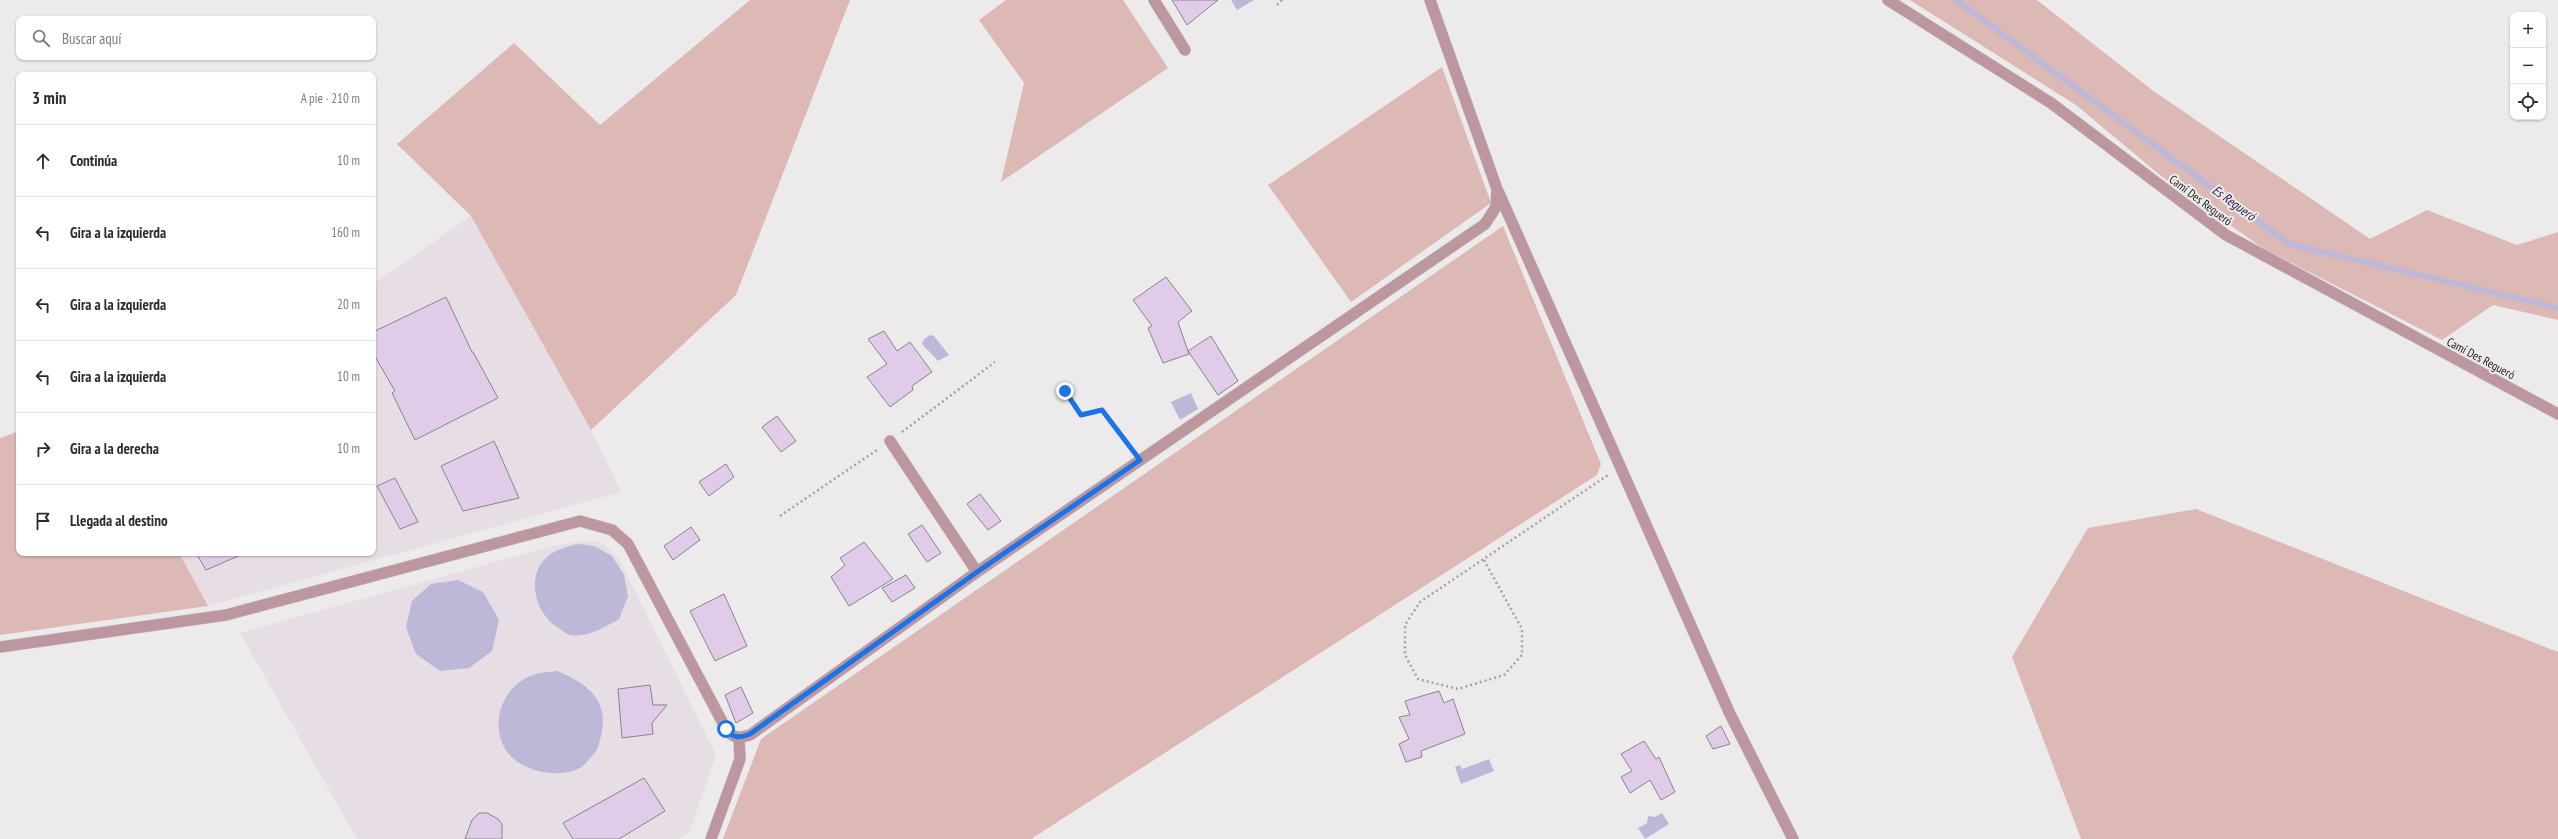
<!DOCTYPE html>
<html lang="es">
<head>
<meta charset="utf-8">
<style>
  body { margin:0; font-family:"PT Sans Narrow",sans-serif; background:#f7f7f7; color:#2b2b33 }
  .controls { position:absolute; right:12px; top:12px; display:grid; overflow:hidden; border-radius:8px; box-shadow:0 1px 3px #0004 }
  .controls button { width:36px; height:36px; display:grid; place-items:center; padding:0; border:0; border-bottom:1px solid #e1e1e2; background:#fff; color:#2b2b33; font:20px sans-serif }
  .stop { position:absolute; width:12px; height:12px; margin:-9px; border:3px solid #1a73e8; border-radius:50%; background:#fff }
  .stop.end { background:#1a73e8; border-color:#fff; box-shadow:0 1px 4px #0008 }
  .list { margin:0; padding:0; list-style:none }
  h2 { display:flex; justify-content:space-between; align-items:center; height:52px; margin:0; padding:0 16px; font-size:17px }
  h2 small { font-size:13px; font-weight:400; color:#7c7c81 }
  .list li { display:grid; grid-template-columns:26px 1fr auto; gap:12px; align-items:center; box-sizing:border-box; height:72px; padding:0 16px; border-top:1px solid #e1e1e2 }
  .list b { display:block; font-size:15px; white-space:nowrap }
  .list em { font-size:13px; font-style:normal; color:#7c7c81 }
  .icon { flex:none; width:22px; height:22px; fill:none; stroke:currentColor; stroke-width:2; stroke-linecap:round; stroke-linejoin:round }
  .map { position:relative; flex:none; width:2558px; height:839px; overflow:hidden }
  .search { position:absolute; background:#fff; box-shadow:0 1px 3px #0004; left:16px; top:16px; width:360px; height:44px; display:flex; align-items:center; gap:10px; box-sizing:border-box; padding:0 14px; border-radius:8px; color:#7c7c81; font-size:15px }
  .panel { position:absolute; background:#fff; box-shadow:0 1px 3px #0004; left:16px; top:72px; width:360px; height:484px; border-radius:8px }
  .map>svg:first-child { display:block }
  .built { fill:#e7dde4 }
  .green { fill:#dcb9b5 }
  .water { fill:#bdb8d8 }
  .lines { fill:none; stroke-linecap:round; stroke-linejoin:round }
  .stream { stroke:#bdb8d8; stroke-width:6 }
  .building { fill:#e0cce9; stroke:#878688 }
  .minor-casing { stroke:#c9c6c8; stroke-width:12 }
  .tertiary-casing { stroke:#c9c6c8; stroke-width:12 }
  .path { stroke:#a5a2a4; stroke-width:2.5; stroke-dasharray:2 3; stroke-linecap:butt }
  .minor { stroke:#bd97a0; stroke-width:11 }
  .tertiary { stroke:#bd97a0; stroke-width:11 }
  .route { stroke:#1a73e8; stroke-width:5 }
  .labels { text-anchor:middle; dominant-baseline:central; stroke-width:4; stroke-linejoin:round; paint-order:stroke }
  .street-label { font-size:12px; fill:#242324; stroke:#edeaec }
  .water-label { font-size:13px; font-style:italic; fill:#2b214b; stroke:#edeaec }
</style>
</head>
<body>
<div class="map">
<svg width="2558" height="839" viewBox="0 0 2558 839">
  <rect width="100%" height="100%" fill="#edeaec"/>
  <g class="built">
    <path d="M471,216L591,430L621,492L208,606L179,553H373V284Z"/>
    <path d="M581,541L601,542L619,559L716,755L690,831L678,839H357L240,633L552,546Z"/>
  </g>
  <g class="green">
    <path d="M750,0H850L736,295L591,430L471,216L397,144L514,43L600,125Z"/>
    <path d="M1006,0H1123L1168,68L1001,182L1024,83L979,20Z"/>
    <path d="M1910,0H2037L2152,90L2370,239L2427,210L2517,245L2558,232V320L2493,305L2442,340L2264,249L2161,176L2076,105Z"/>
    <path d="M1442,67L1491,203L1351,302L1268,185Z"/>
    <path d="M1503,226L1601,464L1597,475L1031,839H723L761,739Z"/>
    <path d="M19,431V553H179L208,606L0,635V438Z"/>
    <path d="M2196,509L2558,652V839H2081L2012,657L2088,528Z"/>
  </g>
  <g class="water">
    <path d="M1231,0H1254L1237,10Z"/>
    <path d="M930,335L934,336L949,355L938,361L922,344L924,339Z"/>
    <path d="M1191,393L1198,409L1180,420L1171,402Z"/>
    <path d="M578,544L594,546L612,556L624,575L628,596L619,619C605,627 587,638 570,635C566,634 561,629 557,627C536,614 526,578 545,559C555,549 566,547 578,544Z"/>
    <path d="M458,580L483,592L499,620L492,651L469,668L440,671L416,654L406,627L412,601L431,584Z"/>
    <path d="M557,671C586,683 610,699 601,736C599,743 598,750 593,755C589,759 585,765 580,768C557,780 517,771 504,747C490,720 504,685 533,675C540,672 549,672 557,671Z"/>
    <path d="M1489,759L1494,771L1461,784L1455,767L1460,765L1462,769Z"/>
    <path d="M1662,813L1669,824L1645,839L1638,828L1647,823L1648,816L1655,817Z"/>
  </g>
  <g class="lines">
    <path class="stream" d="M1956,0L2289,244L2558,308"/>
  </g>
  <g class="building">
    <path d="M1172,0H1218L1187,25Z"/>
    <path d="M1166,277L1192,311L1178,322L1189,354L1163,363L1148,328L1152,326L1133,300Z"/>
    <path d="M446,297L472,352H473L498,398L415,440L392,393L395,391L373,353V332Z"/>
    <path d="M884,331L897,351L910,342L932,372L912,386L913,390L890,407L867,377L887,364L868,339Z"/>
    <path d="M1211,336L1238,381L1218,395L1188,351Z"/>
    <path d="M777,416L796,441L781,452L762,427Z"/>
    <path d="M494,441L519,498L463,511L441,466Z"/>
    <path d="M726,464L734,477L709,496L699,482Z"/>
    <path d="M395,478L418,522L400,529L377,486Z"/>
    <path d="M980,494L1001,521L988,530L967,504Z"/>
    <path d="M922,525L941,553L927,562L908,534Z"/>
    <path d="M691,527L700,540L673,560L664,546Z"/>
    <path d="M864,542L893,579L849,606L831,577L845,565L840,558Z"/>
    <path d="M196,553H245L206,570Z"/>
    <path d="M906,575L915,588L892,602L882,588Z"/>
    <path d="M724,594L747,646L715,661L690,611Z"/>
    <path d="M650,685L653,705H667L652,723L653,734L622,738L618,689Z"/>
    <path d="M741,687L753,713L736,723L725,695Z"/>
    <path d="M1439,691L1444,703L1453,699L1465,734L1421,751L1422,757L1406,762L1399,744L1409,739L1399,717L1410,715L1405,701Z"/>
    <path d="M1721,726L1730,744L1713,749L1706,736Z"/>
    <path d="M1644,741L1656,759L1659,757L1675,792L1661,800L1650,780L1630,793L1621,777L1632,771L1621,754Z"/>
    <path d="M644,778L665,811L619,839H573L563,823Z"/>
    <path d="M479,813H487L498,819L502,824V839H465L472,820Z"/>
  </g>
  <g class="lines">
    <defs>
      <g id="minor">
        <path d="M1154,0L1185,50"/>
        <path d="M1498,191L1730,714L1793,839"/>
        <path d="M890,441L977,572"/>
        <path d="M0,647L226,615L580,521L612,530L628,544L726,729C734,739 739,738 750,735L977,572L1485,224L1496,207L1497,189L1430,0"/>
        <path d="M711,839L740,759L739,738"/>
      </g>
      <path id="tertiary" d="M1888,0L2051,103L2226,235L2558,414"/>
    </defs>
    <use href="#minor" class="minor-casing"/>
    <use href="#tertiary" class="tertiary-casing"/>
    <g class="path">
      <path d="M1277,5L1282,0"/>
      <path d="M1065,391L1081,415L1102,410L1131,449"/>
      <path d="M902,432L995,362"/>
      <path d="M780,516L877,450"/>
      <path d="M1484,560L1522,629V655L1504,675L1458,689L1418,679L1405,655V625L1420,602L1608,475"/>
    </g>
    <use href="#minor" class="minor"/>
    <use href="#tertiary" class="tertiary"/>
  </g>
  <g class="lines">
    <path class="route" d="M726,729C734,739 739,738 750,734L977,572L1140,460L1102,410L1081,415L1065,391"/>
  </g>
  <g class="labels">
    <g class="street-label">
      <text transform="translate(2201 200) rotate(37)">Camí Des Regueró</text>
      <text transform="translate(2481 358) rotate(28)">Camí Des Regueró</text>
    </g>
    <g class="water-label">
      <text transform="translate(2234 203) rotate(36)">Es Regueró</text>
    </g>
  </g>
</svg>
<div class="controls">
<button>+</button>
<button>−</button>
<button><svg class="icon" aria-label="locate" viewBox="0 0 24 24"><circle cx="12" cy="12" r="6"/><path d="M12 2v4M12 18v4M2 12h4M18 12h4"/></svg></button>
</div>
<div class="stop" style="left:726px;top:729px"></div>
<div class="stop end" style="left:1065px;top:391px"></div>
<div class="search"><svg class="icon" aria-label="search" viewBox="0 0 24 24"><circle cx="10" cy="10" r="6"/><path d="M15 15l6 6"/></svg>Buscar aquí</div>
<section class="panel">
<h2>3 min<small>A pie · 210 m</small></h2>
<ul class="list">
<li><svg class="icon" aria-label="ahead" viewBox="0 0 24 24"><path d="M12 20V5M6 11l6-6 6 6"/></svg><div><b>Continúa</b></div><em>10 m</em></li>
<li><svg class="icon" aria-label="left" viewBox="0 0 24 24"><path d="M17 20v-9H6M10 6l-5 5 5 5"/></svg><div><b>Gira a la izquierda</b></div><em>160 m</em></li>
<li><svg class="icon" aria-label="left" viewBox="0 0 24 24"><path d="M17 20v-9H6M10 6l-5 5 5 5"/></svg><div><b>Gira a la izquierda</b></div><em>20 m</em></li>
<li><svg class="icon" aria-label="left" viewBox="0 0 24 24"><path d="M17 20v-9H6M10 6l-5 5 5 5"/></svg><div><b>Gira a la izquierda</b></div><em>10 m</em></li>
<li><svg class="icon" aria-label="right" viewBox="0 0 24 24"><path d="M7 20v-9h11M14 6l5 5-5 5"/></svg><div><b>Gira a la derecha</b></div><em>10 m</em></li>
<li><svg class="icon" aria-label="arrive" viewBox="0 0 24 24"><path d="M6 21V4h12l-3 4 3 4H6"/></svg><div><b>Llegada al destino</b></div></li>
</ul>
</section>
</div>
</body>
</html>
